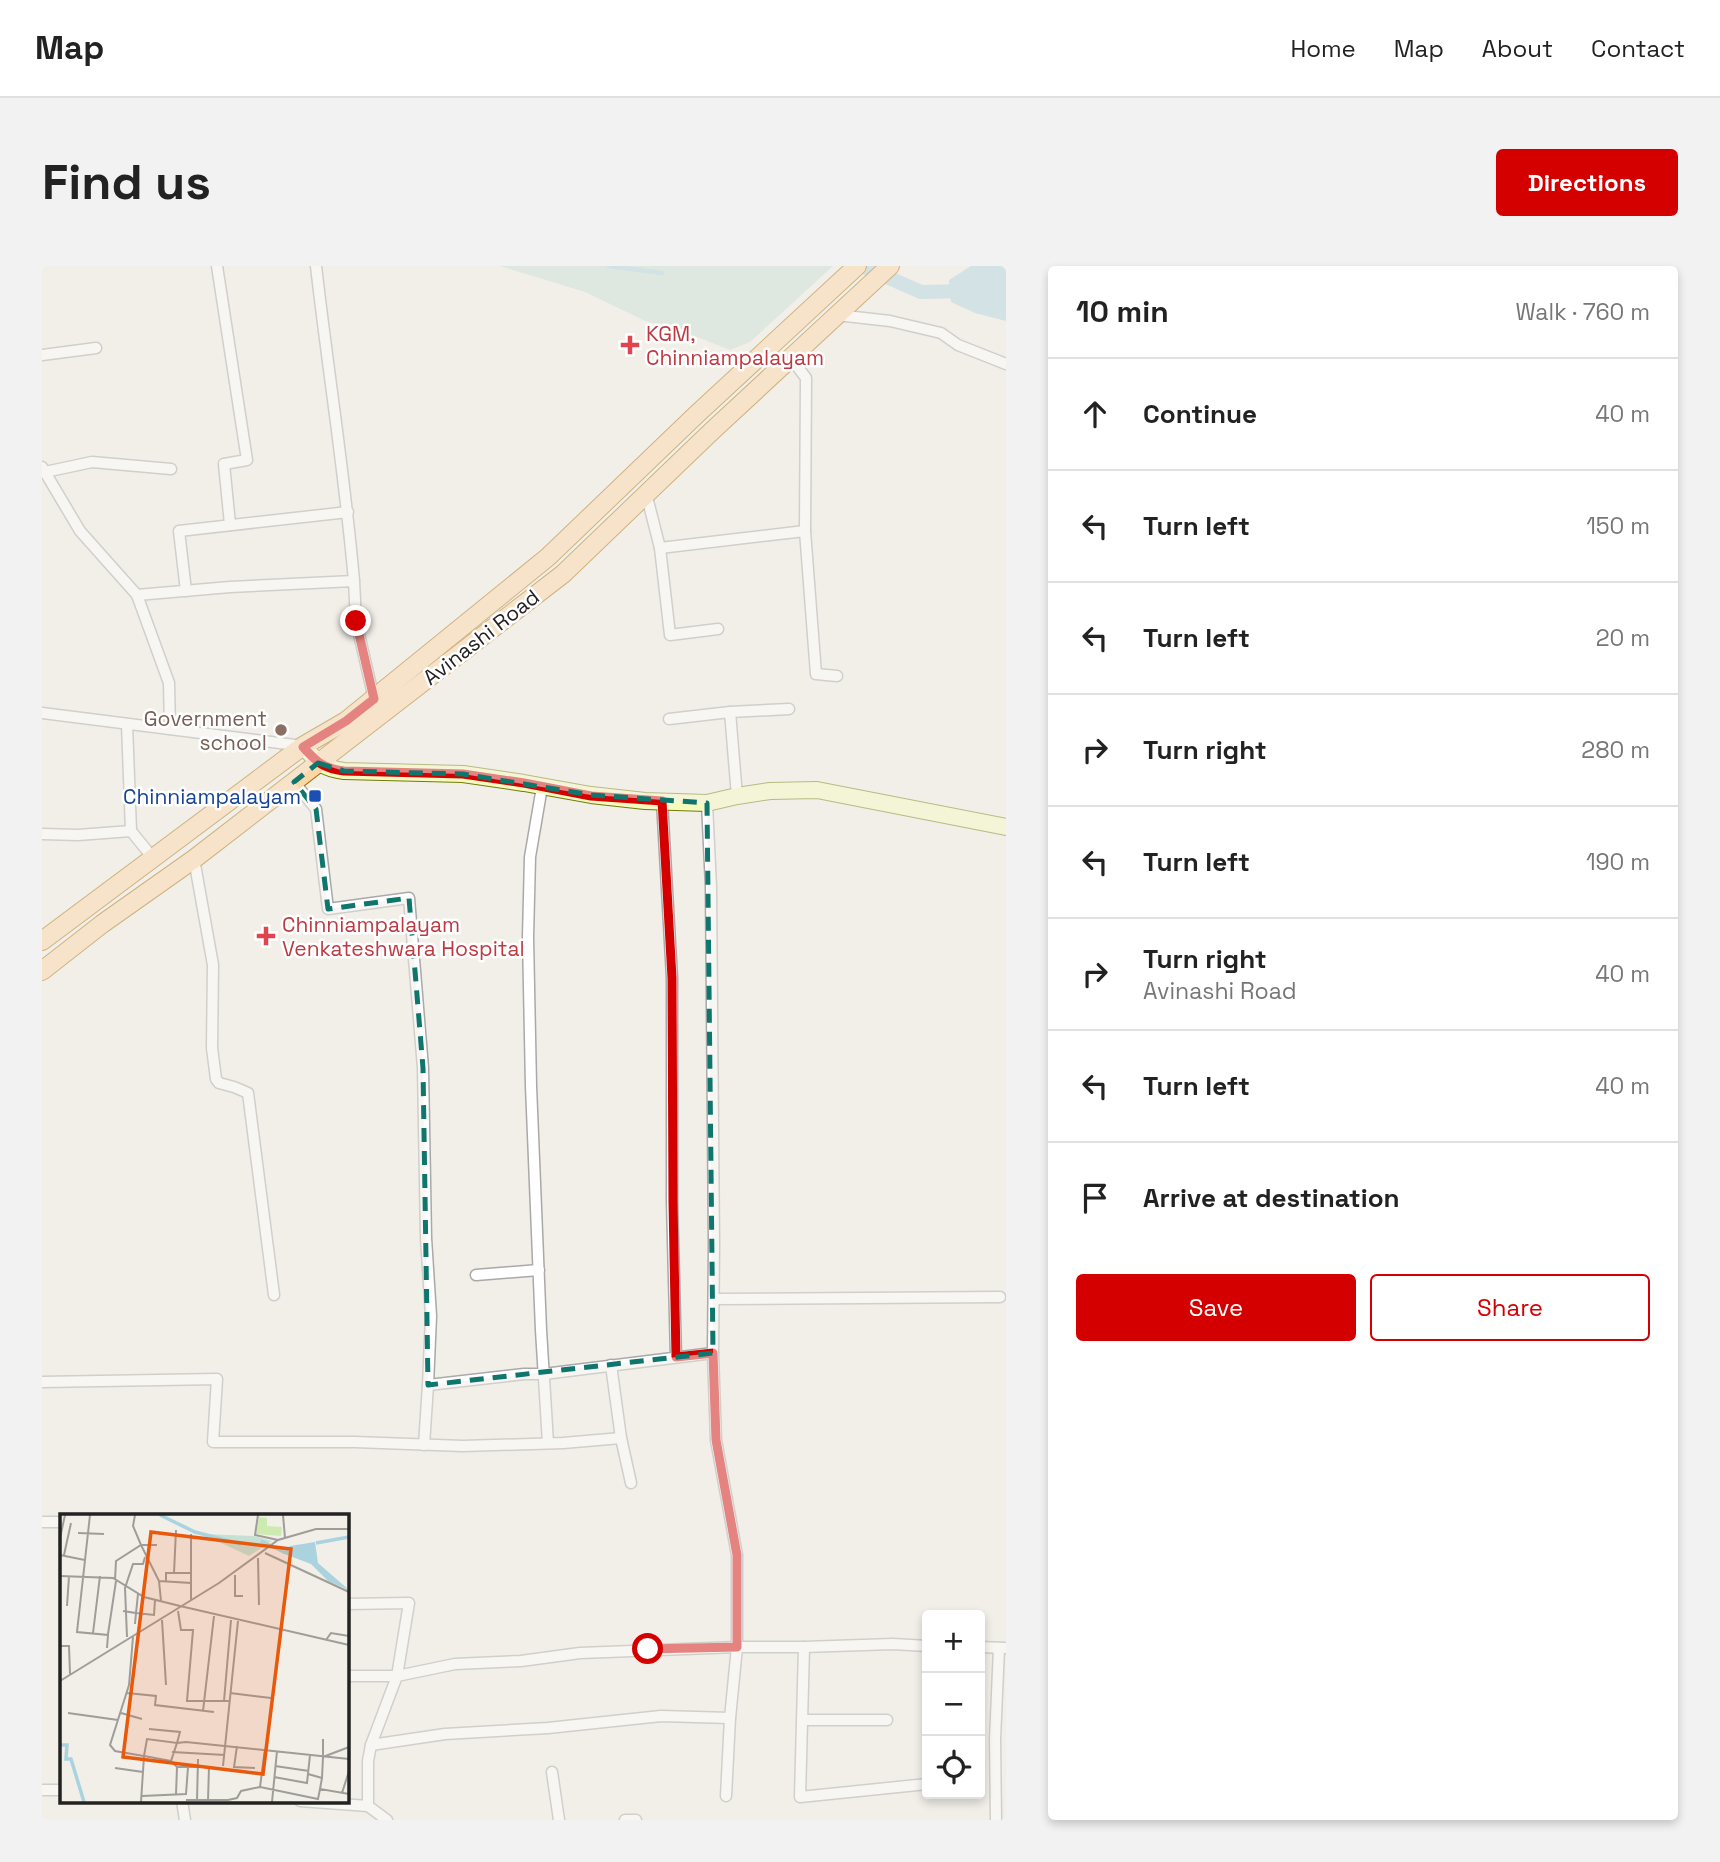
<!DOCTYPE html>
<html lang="en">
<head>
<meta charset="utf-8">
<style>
  body { margin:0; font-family:"Space Grotesk",sans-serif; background:#f2f2f2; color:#222 }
  .controls { position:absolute; right:21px; bottom:21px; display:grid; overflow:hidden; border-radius:7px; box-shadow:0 4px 10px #0003 }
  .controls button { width:63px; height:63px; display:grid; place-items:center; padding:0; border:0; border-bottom:2px solid #e0e0e0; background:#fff; color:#222; font:35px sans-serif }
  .stop { position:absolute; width:21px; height:21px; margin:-16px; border:5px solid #d40000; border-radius:50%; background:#fff }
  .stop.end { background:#d40000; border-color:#fff; box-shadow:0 2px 7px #0008 }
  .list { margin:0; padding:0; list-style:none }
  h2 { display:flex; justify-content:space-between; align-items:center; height:91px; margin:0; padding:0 28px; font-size:30px }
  h2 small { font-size:23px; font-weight:400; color:#767676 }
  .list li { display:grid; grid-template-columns:46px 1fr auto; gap:21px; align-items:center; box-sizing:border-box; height:112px; padding:0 28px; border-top:2px solid #e0e0e0 }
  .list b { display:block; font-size:26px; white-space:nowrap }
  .list p { margin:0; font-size:23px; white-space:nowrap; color:#767676 }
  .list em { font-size:23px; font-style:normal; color:#767676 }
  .actions { display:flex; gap:14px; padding:21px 28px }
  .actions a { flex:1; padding:16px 0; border:2px solid #d40000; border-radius:7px; text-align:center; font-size:24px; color:#d40000 }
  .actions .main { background:#d40000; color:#fff }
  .icon { flex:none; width:38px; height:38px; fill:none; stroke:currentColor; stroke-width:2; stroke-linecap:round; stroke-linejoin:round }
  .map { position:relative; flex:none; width:964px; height:1554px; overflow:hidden; border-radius:7px }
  header { display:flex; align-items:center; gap:42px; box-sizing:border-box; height:98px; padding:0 35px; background:#fff; border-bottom:2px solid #e0e0e0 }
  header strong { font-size:33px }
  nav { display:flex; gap:38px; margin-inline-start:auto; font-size:24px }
  .intro { display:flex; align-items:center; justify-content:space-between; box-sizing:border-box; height:168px; padding:0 42px }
  h1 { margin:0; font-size:49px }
  .button { padding:18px 32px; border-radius:7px; background:#d40000; color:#fff; font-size:24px; font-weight:700 }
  main { display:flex; gap:42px; padding:0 42px }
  aside { flex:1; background:#fff; border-radius:7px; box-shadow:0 4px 10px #0003 }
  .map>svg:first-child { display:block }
  .wetland { fill:#c6e0d4 }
  .water { fill:#aad3df }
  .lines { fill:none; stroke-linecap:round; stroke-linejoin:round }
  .stream { stroke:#aad3df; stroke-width:4.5 }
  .canal { stroke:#aad3df; stroke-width:14 }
  .minor-casing { stroke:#a9a9a9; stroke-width:13 }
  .secondary-casing { stroke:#707d05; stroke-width:18 }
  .primary-casing { stroke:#a06b00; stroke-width:20 }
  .minor { stroke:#fff; stroke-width:10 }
  .secondary { stroke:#f7fabf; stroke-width:16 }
  .primary { stroke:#fcd6a4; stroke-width:18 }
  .route { stroke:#d40000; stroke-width:9 }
  .marked { fill:none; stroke:#0f766e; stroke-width:5; stroke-dasharray:14 9; stroke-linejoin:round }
  .health-dot { fill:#e0444e; stroke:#fff; stroke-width:2.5 }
  .education-dot { fill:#8d6e63; stroke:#fff; stroke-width:2.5 }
  .transit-dot { fill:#1a4fb4; stroke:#fff; stroke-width:2.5 }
  .labels { text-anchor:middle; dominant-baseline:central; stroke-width:5; stroke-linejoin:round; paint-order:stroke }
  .health-label { font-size:21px; fill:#be3a42; stroke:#fff; text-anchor:start }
  .street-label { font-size:21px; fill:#222; stroke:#fff }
  .education-label { font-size:21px; fill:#785e54; stroke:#fff; text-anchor:end }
  .transit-label { font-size:21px; fill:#164399; stroke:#fff; text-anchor:end }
  .inset-river { fill:none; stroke:#aad3df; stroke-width:3.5 }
  .inset-road { fill:none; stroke:#9f9d99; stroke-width:2 }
  .view { fill:#e8590c; fill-opacity:0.15; stroke:#e8590c; stroke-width:3.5 }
  .inset-edge { fill:none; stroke:#222; stroke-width:3.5 }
</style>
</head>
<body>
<header>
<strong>Map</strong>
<nav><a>Home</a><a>Map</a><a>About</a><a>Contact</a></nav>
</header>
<div class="intro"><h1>Find us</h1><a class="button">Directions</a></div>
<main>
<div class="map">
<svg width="964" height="1554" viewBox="0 0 964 1554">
  <rect width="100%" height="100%" fill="#f2efe9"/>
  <path class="wetland" d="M458,0H791L708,76L688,84L650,69L601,54L543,26Z"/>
  <path class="water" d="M929,0H964V55L933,47L909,36L907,14Z"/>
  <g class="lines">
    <path class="stream" d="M567,0L620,7"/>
    <path class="canal" d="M820,0L879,26L926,25"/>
    <defs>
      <g id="minor">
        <path d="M175,0L205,194L182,198L188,258"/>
        <path d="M274,0C286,105 303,210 312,315"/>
        <path d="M795,49L848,55L899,67L916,79L964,98"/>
        <path d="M0,89L54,82"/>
        <path d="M749,92L764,112L763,265L774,408L795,410"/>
        <path d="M0,201L38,265L95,329L127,417L128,463"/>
        <path d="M3,206L50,196L129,203"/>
        <path d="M604,227L618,282L628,369L676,363"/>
        <path d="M618,282L763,265"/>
        <path d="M144,325L137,265L306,246"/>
        <path d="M95,329L188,321L312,315L314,355L332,433"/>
        <path d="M0,447L261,480"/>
        <path d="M627,453L688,446"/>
        <path d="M252,516L274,543L286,643L367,632L381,802L384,972L389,1050L386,1119L482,1108H502L671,1087"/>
        <path d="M500,521L488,591L486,671L489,820L499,1064L506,1177"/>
        <path d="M695,530L688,446L747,443"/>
        <path d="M620,535L630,712V936L634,1091"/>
        <path d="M665,537L669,621L672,979L671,1087L674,1174L695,1289V1381L688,1452L684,1530"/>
        <path d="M89,565L111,592"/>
        <path d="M0,568L36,569L89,565L85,458"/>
        <path d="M152,593L171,699L170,782L174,813L177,817L192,821L206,827L232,1029"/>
        <path d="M434,1009L497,1004"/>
        <path d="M672,1033L958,1031"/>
        <path d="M569,1099L579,1172L589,1217"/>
        <path d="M0,1116L175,1113L171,1176H313L421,1180L521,1177L579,1172"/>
        <path d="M382,1179L386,1119"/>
        <path d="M0,1256H19"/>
        <path d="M304,1338L367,1337L355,1410H304"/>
        <path d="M762,1381L758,1531L885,1518"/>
        <path d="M938,1381L964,1382"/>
        <path d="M761,1454H845"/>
        <path d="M329,1479L403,1468L506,1462L619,1450L688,1452"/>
        <path d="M510,1506L517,1554"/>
        <path d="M0,1524H19"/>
        <path d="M140,1535L143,1554"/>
        <path d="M258,1535L326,1540V1495L329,1479L355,1410L413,1398L479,1395L538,1387L695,1381H762L851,1378L885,1380"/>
        <path d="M326,1540L345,1554"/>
        <path d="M583,1554H594"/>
        <path d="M954,1554L953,1473L957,1382"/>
      </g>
      <path id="secondary" d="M261,480C275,496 280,502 302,505L421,508L482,517L549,529L603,535L665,537L695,530L728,525L775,524L964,561"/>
      <g id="primary">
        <path d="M0,675L261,480L304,455L506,291L655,148L815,0"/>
        <path d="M0,705L60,658L152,593L521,308L671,164L848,0"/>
      </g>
    </defs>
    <use href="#minor" class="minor-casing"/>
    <use href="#secondary" class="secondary-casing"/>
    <use href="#primary" class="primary-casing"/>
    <use href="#minor" class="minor"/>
    <use href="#secondary" class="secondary"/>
    <use href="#primary" class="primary"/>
  </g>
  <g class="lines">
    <path class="route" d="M314,355L332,433L304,455L261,481C275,496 280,502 302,505L421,508L482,517L549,530L620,535L630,712L631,936L634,1091L671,1087L674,1174L695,1289V1381L606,1383"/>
  </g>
  <path d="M0 0H964V1554H0ZM276,497L302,505L421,508L549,529L665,537L671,1087L386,1119L381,802L367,632L286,643L274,543L252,516Z" fill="#f2efe9" fill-opacity=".55" fill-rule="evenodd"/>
  <path class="marked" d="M276,497L302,505L421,508L549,529L665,537L671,1087L386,1119L381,802L367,632L286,643L274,543L252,516Z"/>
  <g class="health-dot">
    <path d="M584.5 68.5h7v7h7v7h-7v7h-7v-7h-7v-7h7z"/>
    <path d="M220.5 659.5h7v7h7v7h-7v7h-7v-7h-7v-7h7z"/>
  </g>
  <circle class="education-dot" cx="239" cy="464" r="7"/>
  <rect class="transit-dot" x="266" y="523" width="14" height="14" rx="3.5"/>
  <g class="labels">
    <g class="health-label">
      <text x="604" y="67">KGM,<tspan x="604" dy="24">Chinniampalayam</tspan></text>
      <text x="240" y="658">Chinniampalayam<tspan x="240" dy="24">Venkateshwara Hospital</tspan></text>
    </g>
    <g class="street-label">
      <text transform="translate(439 371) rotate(-38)">Avinashi Road</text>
    </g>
    <g class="education-label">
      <text x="225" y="452">Government<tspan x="225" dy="24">school</tspan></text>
    </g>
    <g class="transit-label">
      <text x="259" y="530">Chinniampalayam</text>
    </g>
  </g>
  <g transform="translate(18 1248)">
    <rect width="289" height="289" fill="#f2efe9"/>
    <path d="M199,3L207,4V12L222,13L221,22L196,20Z" fill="#cdebb0"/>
    <path d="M142,20L194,22L212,27L189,42Z" fill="#c6e0d4"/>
    <path d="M255,28L258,49L289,76L268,67L251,50L222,39L230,32Z" fill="#aad3df"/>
    <path class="inset-river" d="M100,1L135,18L181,30M201,27L224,38M256,29L289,23M0,231H7L6,245H11L24,288"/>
    <path class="inset-road" d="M75,1L73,12L81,31H97M198,1L195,21L218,26M223,1L225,24M18,19L44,20M0,24L5,1M205,39L289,78M0,41L25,46L17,118L48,121L47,134M4,41L11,9M198,44L199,91M25,46L30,1M114,59L116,16M175,61V82H183M0,62L53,64L84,83L120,92M55,66L56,47L81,31L99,67L101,87M99,67L131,69V86M106,67V59H130M131,69V20M7,92L9,62M120,92L289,131M63,97L76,99L78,80M118,97L121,116H133L127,187H169M102,106L106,171M75,110L76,99L94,101L95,86M33,119L40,62M48,120L56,67M67,123L65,74L73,50H83L85,43M73,123L69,171L50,231L55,237L84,242L81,288M266,126L271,119L289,122M0,132H9L10,160M0,167L159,69L218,26L256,15H289M67,179L96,182L95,191L154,198M170,179L211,184M164,187L171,106M143,197L154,102M8,199L58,206M61,199L82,205M89,215L120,218L117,229L87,225L84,242L111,247L117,229L126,228L289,245M263,225V243L289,233M177,232L174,253L195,254M205,235L200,273L258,285L260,275M112,238L165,241M111,247L117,253H149L148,287M163,252L178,107M215,252L249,257M55,254L83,258M248,260L262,264L260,275L289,280M214,263L247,269L250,241M262,264L263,243M282,279L289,257M116,280L117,253M82,282L126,280L128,253M126,286H168L177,284L181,277L200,273M137,287L138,245M212,288L217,237"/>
    <path class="view" d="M91,18L231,35L203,260L63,243Z"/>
    <rect width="289" height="289" class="inset-edge"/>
  </g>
</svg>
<div class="controls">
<button>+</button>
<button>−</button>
<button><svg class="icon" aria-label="locate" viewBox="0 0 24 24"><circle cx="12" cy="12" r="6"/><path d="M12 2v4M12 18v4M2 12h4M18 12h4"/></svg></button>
</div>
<div class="stop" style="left:606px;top:1383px"></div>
<div class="stop end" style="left:314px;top:355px"></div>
</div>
<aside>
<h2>10 min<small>Walk · 760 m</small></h2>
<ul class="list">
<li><svg class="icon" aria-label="ahead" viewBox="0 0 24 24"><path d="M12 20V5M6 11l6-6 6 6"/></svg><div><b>Continue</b></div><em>40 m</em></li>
<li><svg class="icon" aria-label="left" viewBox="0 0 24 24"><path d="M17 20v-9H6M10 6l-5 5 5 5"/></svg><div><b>Turn left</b></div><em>150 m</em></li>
<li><svg class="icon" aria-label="left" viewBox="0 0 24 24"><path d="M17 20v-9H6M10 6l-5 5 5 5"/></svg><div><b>Turn left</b></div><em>20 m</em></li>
<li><svg class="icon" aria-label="right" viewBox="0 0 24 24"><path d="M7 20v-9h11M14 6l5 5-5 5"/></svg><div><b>Turn right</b></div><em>280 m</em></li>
<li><svg class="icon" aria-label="left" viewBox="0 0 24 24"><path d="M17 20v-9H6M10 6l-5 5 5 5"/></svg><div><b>Turn left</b></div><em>190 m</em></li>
<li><svg class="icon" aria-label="right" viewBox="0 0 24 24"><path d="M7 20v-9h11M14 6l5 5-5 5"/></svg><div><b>Turn right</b><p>Avinashi Road</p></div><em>40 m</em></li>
<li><svg class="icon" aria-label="left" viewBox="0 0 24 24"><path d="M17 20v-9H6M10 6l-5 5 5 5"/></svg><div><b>Turn left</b></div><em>40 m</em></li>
<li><svg class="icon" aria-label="arrive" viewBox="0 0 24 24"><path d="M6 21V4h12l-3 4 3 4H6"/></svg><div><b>Arrive at destination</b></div></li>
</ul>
<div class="actions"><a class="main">Save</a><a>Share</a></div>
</aside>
</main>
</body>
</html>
